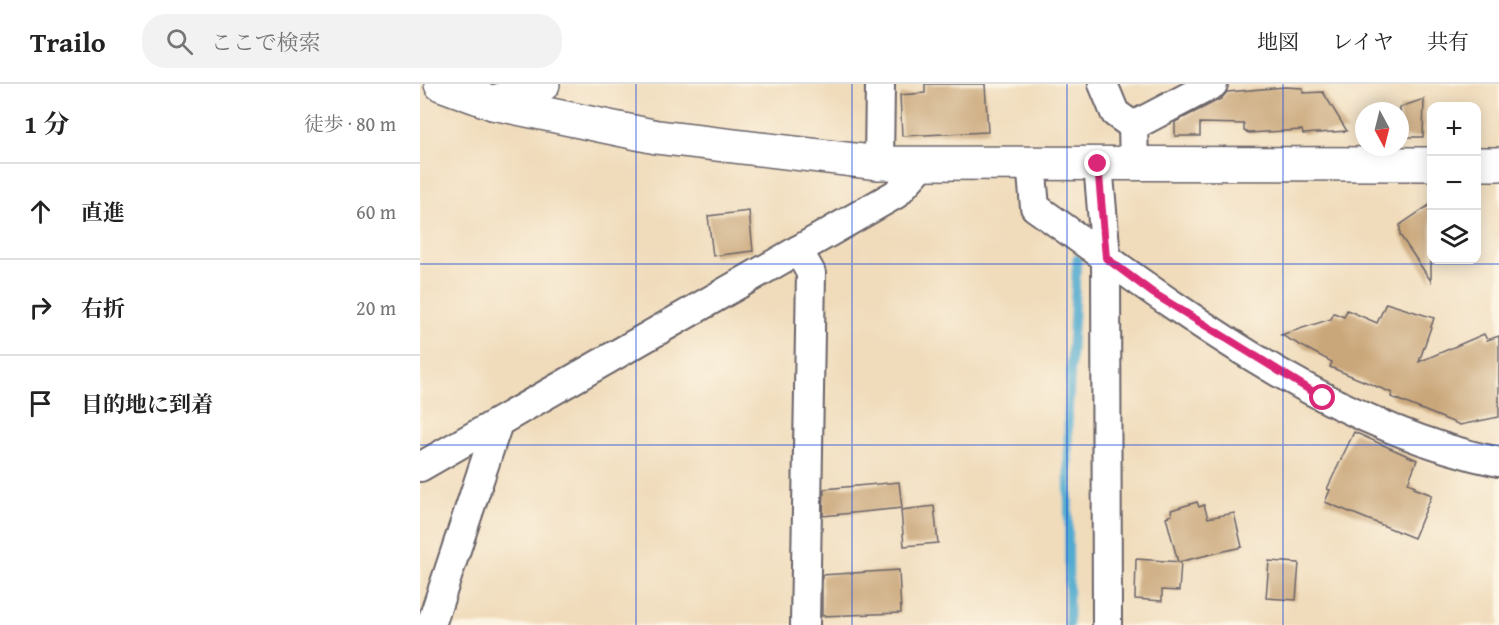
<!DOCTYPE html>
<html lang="ja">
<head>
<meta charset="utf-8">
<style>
  body { margin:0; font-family:"Gentium Book Plus","Noto Serif JP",serif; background:#f2f2f2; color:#222 }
  .controls { position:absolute; right:18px; top:18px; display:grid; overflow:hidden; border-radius:12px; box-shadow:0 3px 15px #0003 }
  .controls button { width:54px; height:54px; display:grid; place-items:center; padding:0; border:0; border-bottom:2px solid #e0e0e0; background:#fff; color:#222; font:30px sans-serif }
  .compass { position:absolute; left:935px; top:18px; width:54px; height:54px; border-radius:50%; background:#fff; box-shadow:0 3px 15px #0003; rotate:173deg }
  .stop { position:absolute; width:18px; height:18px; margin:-14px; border:4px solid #db2777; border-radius:50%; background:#fff }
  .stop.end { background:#db2777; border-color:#fff; box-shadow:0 2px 6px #0008 }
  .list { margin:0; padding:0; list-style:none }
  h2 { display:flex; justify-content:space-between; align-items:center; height:78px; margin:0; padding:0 24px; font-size:26px }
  h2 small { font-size:20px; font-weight:400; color:#767676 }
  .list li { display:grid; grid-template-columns:39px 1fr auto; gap:18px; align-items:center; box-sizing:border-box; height:96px; padding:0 24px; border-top:2px solid #e0e0e0 }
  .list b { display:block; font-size:22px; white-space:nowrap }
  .list em { font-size:20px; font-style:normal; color:#767676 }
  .icon { flex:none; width:33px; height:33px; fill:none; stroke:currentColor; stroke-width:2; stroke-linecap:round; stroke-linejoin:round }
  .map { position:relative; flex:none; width:1079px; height:541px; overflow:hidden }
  header { display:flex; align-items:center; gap:36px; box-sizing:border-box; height:84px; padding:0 30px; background:#fff; border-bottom:2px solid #e0e0e0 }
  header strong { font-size:28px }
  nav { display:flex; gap:33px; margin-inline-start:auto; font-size:21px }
  .search { width:420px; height:54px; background:#f2f2f2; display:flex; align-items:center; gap:15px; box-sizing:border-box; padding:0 21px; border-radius:24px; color:#767676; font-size:22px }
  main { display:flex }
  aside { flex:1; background:#fff }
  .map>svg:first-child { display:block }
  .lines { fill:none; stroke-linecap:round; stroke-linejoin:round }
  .stream { stroke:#51abcf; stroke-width:9 }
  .building { fill:#caa77a }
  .street-casing { stroke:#6a6368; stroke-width:32 }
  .secondary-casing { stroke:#6a6368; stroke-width:36 }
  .highway-casing { stroke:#6a6368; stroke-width:36 }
  .street { stroke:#fff; stroke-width:28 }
  .secondary { stroke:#fff; stroke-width:33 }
  .highway { stroke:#fff; stroke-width:33 }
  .route { stroke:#db2777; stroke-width:8 }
  .grid { fill:none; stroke:#1d4ed8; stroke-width:1.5; stroke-opacity:0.55 }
</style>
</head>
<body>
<header>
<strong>Trailo</strong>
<div class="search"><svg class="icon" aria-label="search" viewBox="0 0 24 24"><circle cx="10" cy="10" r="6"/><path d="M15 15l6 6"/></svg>ここで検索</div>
<nav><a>地図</a><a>レイヤ</a><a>共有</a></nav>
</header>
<main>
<aside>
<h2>1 分<small>徒歩 · 80 m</small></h2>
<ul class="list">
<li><svg class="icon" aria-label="ahead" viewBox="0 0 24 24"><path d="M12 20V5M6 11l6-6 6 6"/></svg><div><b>直進</b></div><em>60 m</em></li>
<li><svg class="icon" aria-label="right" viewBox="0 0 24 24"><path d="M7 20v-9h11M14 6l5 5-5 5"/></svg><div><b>右折</b></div><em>20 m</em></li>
<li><svg class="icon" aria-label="arrive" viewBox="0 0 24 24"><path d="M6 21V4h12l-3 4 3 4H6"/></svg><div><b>目的地に到着</b></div></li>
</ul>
</aside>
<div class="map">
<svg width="1079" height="541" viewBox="0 0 1079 541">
  <rect width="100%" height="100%" fill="#fcf5e5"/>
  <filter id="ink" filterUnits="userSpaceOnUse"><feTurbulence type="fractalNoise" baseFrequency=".0167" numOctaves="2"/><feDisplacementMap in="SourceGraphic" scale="12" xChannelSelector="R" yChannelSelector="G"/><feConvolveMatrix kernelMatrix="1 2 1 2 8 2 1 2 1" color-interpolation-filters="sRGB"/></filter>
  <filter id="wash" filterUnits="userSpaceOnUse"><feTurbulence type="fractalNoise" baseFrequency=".008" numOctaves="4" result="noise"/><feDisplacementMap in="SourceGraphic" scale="24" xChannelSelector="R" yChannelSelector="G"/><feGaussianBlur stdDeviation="1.35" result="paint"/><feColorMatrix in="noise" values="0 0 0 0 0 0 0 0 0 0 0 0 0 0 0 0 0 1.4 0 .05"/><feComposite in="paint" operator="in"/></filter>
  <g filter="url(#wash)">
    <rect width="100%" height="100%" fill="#f0dcbb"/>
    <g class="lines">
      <path class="stream" d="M649,541L648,332L657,175"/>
    </g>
    <g id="blocks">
      <g class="building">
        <path d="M505,0H565L568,48L482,52L480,11L505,9Z"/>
        <path d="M865,3L883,4V9L903,8L927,47L883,50L882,46L829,49L824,47V40L780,39V52H755V38L801,15L807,8Z"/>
        <path d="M1004,15L1003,53H980V23Z"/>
        <path d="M1011,120V197L980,151V141Z"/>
        <path d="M329,127L333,167L293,172L288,132Z"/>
        <path d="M966,219L1014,234L999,278L1064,250L1067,256L1079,252V333L1040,341L971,313L972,309L910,283L912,278L861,251L911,235L914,229L924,233L927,226L957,239Z"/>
        <path d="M934,348L997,376L988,399L995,402L994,404L1012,411L994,454L905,418L910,406L907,405Z"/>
        <path d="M479,398L482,424L403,432L404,405Z"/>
        <path d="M777,418L779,423L784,421L788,434L814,429L822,463L758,478L746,433L752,431L751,426Z"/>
        <path d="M514,422L518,459L484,462L481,426Z"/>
        <path d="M716,475L761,478L759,507L742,506V517L715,515Z"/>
        <path d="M849,477L879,479L876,516L846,514Z"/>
        <path d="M479,486L481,529L402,532V491Z"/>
      </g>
    </g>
  </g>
  <g filter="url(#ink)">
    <use href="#blocks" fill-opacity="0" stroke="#6a6368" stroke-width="1.5"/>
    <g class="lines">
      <defs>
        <g id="street">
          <path d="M683,0L695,29L713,42"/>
          <path d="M459,79L460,0"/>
          <path d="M611,79L615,123C754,222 909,343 1079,378"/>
          <path d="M714,79L713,42L793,0"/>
          <path d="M678,80L686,173L687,541"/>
          <path d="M378,166L391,189L385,541"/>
          <path d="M0,383L476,110L504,79"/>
          <path d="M11,541L78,339"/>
        </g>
        <path id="secondary" d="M73,19L123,0"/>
        <g id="highway">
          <path d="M21,0L73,19L237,53L459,79L1012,80"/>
          <path d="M1056,80H1079"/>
        </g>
      </defs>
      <use href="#street" class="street-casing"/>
      <use href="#secondary" class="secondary-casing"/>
      <use href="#highway" class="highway-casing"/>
      <use href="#street" class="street"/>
      <use href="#secondary" class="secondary"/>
      <use href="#highway" class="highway"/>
    </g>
  </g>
  <g class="lines" filter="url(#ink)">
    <path class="route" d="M678,80L686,174L733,209L903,314"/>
  </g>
  <path class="grid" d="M216,0V541M432,0V541M647,0V541M863,0V541M0,180H1079M0,361H1079"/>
</svg>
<div class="controls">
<button>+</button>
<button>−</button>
<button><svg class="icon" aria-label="layers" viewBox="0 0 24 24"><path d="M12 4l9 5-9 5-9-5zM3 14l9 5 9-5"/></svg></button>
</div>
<svg class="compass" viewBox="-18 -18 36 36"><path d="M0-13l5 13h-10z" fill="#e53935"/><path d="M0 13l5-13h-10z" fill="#767676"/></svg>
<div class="stop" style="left:903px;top:314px"></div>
<div class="stop end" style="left:678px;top:80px"></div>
</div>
</main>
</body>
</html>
